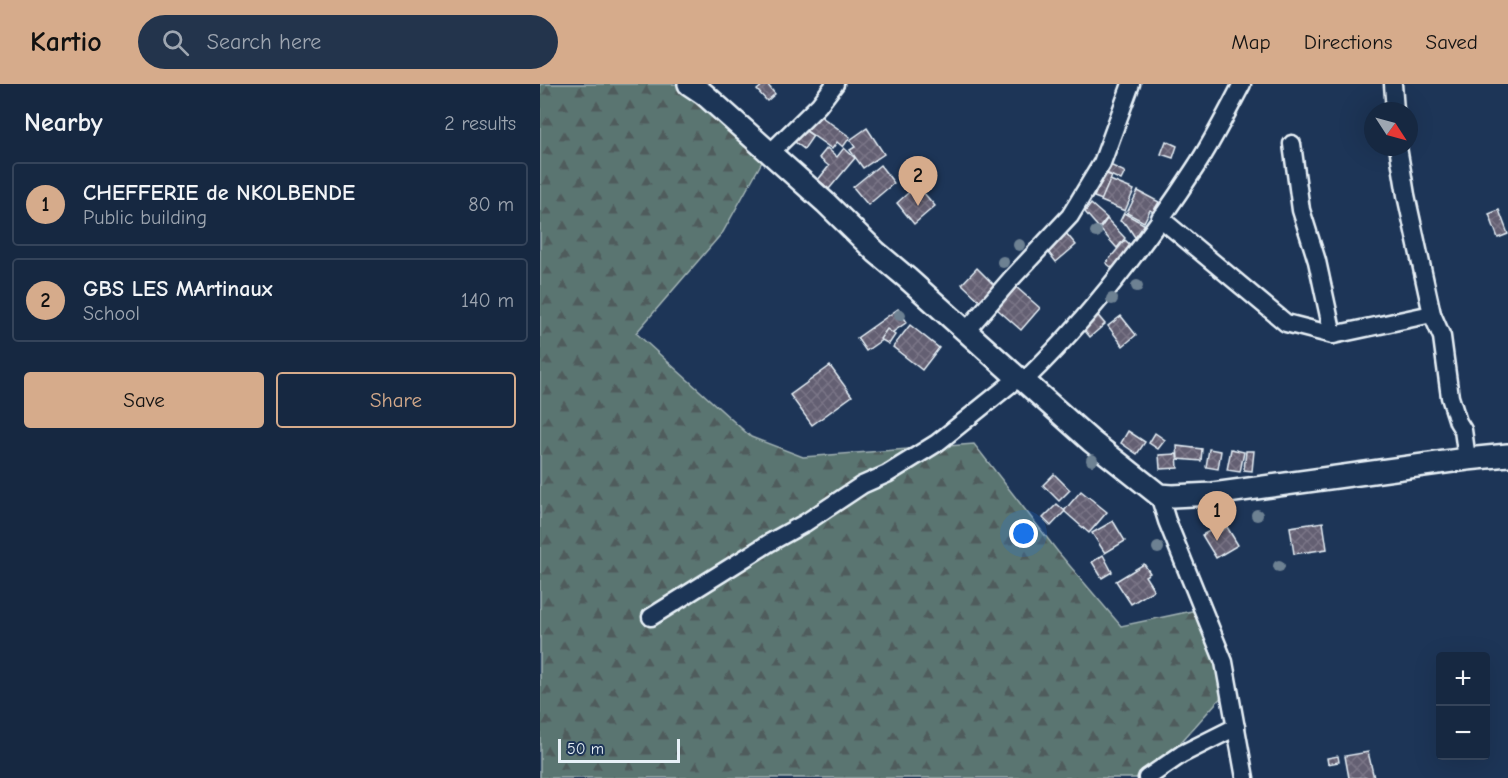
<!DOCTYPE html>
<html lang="en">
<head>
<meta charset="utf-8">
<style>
  body { margin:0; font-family:"Comic Neue",sans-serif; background:#23344c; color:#f1f3f6 }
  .controls { position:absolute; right:18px; bottom:18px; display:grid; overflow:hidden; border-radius:6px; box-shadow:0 6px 24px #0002 }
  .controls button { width:54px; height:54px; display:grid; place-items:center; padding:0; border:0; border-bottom:2px solid #35445a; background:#162841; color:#f1f3f6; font:30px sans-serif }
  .compass { position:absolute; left:824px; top:18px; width:54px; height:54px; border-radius:50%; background:#162841; box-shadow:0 6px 24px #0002; rotate:126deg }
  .scale { position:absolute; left:18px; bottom:15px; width:122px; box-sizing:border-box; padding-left:6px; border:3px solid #e8f1f8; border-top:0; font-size:16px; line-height:21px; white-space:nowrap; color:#e8f1f8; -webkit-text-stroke:4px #1d3557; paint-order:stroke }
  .you { position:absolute; left:484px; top:450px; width:21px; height:21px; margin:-15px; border:4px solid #fff; border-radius:50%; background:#1a73e8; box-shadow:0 0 0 9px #1a73e833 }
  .badge { display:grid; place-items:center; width:39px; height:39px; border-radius:50%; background:#d6ab8b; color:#111; font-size:20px; font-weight:700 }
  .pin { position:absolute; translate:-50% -50px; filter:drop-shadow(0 2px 3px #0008) }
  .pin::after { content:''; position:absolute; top:32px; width:21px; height:18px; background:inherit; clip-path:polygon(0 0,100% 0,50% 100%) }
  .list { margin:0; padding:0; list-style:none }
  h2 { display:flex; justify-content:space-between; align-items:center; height:78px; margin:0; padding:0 24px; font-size:26px }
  h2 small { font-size:20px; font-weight:400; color:#9ea6b1 }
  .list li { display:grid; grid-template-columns:39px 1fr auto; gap:18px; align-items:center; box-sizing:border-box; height:84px; margin:0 12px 12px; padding:0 12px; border:2px solid #35445a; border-radius:6px }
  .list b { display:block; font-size:22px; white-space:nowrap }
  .list p { margin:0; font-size:20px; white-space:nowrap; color:#9ea6b1 }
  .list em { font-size:20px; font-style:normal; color:#9ea6b1 }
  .actions { display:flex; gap:12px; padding:18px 24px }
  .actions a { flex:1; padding:14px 0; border:2px solid #d6ab8b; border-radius:6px; text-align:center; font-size:21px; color:#d6ab8b }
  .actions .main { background:#d6ab8b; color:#111 }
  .icon { flex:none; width:33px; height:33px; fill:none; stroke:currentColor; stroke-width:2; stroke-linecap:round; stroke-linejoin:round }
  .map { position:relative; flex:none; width:968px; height:694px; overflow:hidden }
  header { display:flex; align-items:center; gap:36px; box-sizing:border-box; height:84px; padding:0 30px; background:#d6ab8b; color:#111 }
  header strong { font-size:28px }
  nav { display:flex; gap:33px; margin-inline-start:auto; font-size:21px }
  .search { width:420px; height:54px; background:#23344c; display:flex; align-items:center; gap:15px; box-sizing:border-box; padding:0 21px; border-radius:33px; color:#9ea6b1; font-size:22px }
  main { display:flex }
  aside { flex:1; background:#162841 }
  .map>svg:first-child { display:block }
  .forest { fill:url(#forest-firs); stroke:#a1b2b4; stroke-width:1.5 }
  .building { fill:url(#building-cross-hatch); stroke:#e8f1f8; stroke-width:1.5 }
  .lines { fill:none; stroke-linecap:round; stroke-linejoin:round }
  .minor-casing { stroke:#e8f1f8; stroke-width:21 }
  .tertiary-casing { stroke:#e8f1f8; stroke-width:26 }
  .minor { stroke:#1d3557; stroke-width:16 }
  .tertiary { stroke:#1d3557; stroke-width:21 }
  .tree { fill:#6d8192 }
</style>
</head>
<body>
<header>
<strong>Kartio</strong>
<div class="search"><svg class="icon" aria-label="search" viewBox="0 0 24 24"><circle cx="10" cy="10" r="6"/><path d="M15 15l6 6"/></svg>Search here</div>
<nav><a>Map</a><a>Directions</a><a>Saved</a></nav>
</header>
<main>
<aside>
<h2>Nearby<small>2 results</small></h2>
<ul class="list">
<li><span class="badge">1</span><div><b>CHEFFERIE de NKOLBENDE</b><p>Public building</p></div><em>80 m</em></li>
<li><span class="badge">2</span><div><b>GBS LES MArtinaux</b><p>School</p></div><em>140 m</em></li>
</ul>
<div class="actions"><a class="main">Save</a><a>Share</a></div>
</aside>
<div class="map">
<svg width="968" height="694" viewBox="0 0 968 694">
  <defs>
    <pattern id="forest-firs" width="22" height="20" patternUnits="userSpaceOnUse" patternTransform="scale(1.5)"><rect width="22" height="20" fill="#5a7471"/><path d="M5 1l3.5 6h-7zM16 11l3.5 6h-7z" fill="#4f5c5c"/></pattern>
    <pattern id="building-cross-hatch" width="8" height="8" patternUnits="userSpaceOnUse" patternTransform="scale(1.5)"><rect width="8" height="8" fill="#645f72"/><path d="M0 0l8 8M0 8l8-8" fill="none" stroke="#7a7687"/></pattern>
  </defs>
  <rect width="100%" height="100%" fill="#1d3557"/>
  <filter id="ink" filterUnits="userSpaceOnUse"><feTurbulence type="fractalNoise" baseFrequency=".0167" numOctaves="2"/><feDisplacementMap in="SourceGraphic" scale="12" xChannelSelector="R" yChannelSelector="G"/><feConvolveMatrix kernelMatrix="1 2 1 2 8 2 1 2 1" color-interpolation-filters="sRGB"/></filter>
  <g filter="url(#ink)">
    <path class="forest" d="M0,0H148L228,67L183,148L96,249L211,353L263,373L434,360L518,468L581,542L671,523L693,600L633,667L602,694H0Z"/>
    <g class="building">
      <path d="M224,0H227L235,10L227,17L217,6Z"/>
      <path d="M276,29L310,53L303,63L297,58L292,65L264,45Z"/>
      <path d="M327,44L344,70L323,84L310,66L315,63L310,56Z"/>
      <path d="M264,46L273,52L264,65L255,58Z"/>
      <path d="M626,57L637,62L633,74L621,70Z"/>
      <path d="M287,64L297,73L304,64L315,74L289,105L278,96L289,82L279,74Z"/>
      <path d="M568,80L585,88L581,96L564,88Z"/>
      <path d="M340,81L354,99L328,121L313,103Z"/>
      <path d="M564,89L572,92L562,116L554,113Z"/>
      <path d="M570,96L594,106L585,127L561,117Z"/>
      <path d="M377,101L395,122L374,140L357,119Z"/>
      <path d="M598,107L619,118L613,128L610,126L604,138L587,129Z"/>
      <path d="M551,120L567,134L559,144L545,128Z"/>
      <path d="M959,126L968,150L958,154L949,130Z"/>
      <path d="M584,129L609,143L598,158L587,141L580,137Z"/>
      <path d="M567,135L585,154L577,164L560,145Z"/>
      <path d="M525,148L536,161L516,178L506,165Z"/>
      <path d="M585,156L595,165L576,187L566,179Z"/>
      <path d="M437,184L455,202L440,217L422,200Z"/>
      <path d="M476,203L500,224L481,246L457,225Z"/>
      <path d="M358,225L367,238L326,267L317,254Z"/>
      <path d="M555,228L565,240L550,253L540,241Z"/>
      <path d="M581,232L596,251L583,262L568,242Z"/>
      <path d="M370,241L399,264L382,286L353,263Z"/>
      <path d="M347,245L355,251L349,260L340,255Z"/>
      <path d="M290,282L312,312L272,341L250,311Z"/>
      <path d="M588,347L605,358L597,370L581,359Z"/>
      <path d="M615,349L625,356L618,365L609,359Z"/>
      <path d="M637,362L662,365L661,377L638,375Z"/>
      <path d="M669,365L681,367L678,385L666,383Z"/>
      <path d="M691,365L704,368L700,388L687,386Z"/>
      <path d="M706,367H714L712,387L704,386Z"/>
      <path d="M637,370L638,384L620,385L619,371Z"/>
      <path d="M514,390L530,406L519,417L503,401Z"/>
      <path d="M541,407L567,428L549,449L524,427Z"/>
      <path d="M517,420L525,427L511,442L503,434Z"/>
      <path d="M573,437L585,457L565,469L552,449Z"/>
      <path d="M783,438L787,465L754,470L750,443Z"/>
      <path d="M687,443L698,461L676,474L662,451L675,444L678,449Z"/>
      <path d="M563,471L572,488L562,494L552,478Z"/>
      <path d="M604,480L610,489L605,492L614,506L591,520L576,497Z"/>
      <path d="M828,668L834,694H809L805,672Z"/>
      <path d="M798,672L799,678L788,680L787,674Z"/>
    </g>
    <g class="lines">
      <defs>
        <g id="minor">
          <path d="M853,0L855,27"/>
          <path d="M752,60L761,126L777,177L793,251"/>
          <path d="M858,63L866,111L892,230L902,253L910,313L918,338L923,346L927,375"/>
          <path d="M229,70L279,21L295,0"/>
          <path d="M620,134L746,239L793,251L892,230"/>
          <path d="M426,247L471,195L530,132L562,79L591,0"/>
          <path d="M484,297C549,234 606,160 655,84C673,57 687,28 702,0"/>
          <path d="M619,411L627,437L684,578L705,694"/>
          <path d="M111,533L229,459L265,439L322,401L347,390L397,359L478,294"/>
          <path d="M607,694L642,670L696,643"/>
        </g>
        <path id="tertiary" d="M149,0L164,10L286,119L336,168L367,194L478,294L484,297L551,357L619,411L632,412L673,410L927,375L968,371"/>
      </defs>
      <use href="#minor" class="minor-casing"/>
      <use href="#tertiary" class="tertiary-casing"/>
      <use href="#minor" class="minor"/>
      <use href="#tertiary" class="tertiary"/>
    </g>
    <g class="tree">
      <circle cx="363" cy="87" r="6"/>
      <circle cx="556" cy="148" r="6"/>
      <circle cx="479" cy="161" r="6"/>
      <circle cx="463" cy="178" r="6"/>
      <circle cx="597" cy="202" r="6"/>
      <circle cx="572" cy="215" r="6"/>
      <circle cx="360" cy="231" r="6"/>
      <circle cx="552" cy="376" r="6"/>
      <circle cx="717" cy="431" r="6"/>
      <circle cx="618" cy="464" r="6"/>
      <circle cx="739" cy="482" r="6"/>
    </g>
  </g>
</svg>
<div class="controls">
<button>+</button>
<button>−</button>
</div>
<svg class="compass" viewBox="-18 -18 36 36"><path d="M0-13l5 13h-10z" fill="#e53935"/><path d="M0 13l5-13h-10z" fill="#9ea6b1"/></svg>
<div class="scale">50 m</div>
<div class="you"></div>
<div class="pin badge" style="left:677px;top:457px">1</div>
<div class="pin badge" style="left:378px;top:122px">2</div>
</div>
</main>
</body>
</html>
